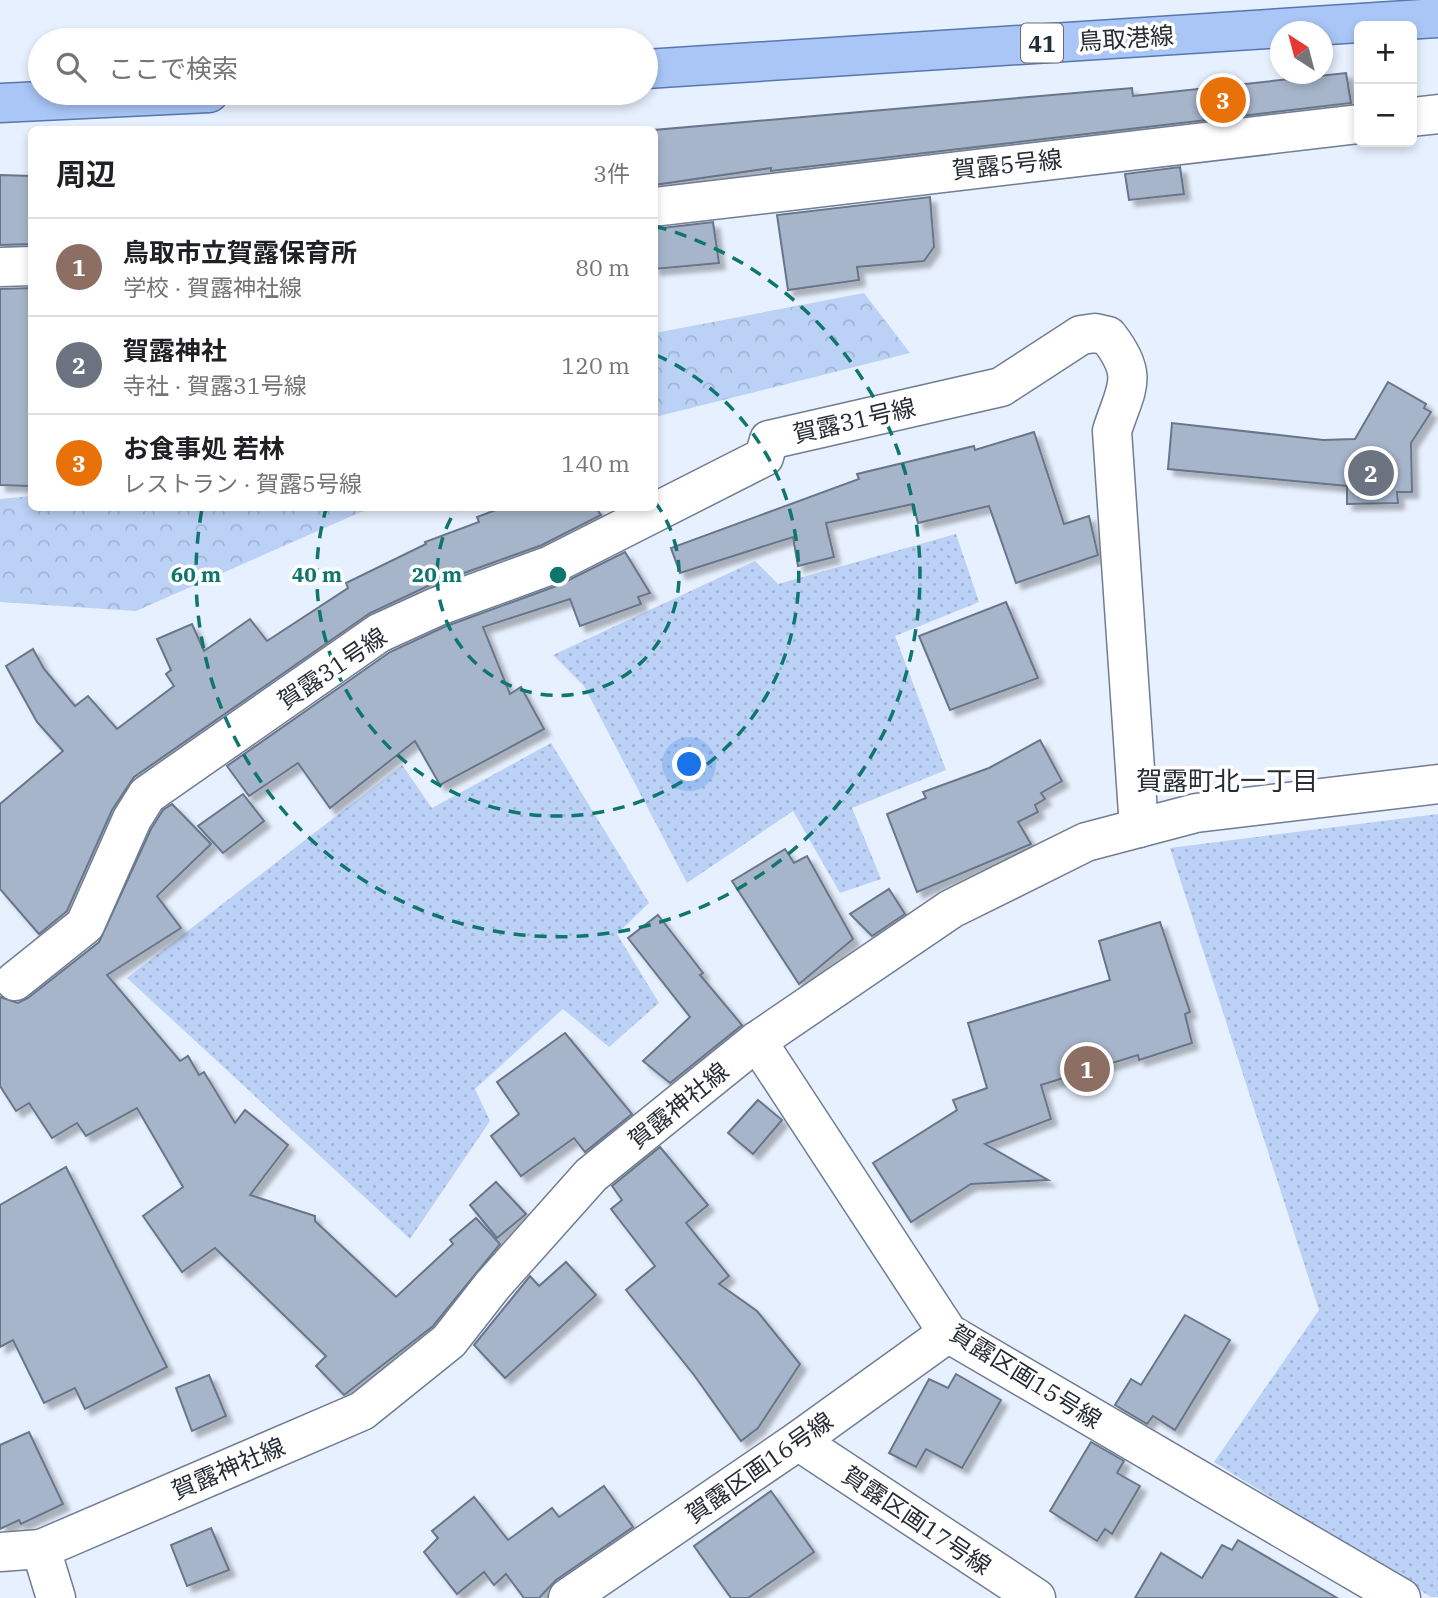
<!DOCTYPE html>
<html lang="ja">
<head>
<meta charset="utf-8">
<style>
  body { margin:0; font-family:"IBM Plex Serif","Noto Sans JP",serif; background:#f6f6f6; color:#202124 }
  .controls { position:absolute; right:21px; top:21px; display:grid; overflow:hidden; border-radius:10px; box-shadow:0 4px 10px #0003 }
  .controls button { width:63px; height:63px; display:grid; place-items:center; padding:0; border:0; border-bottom:2px solid #e0e0e0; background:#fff; color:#202124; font:35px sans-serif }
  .compass { position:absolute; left:1270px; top:21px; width:63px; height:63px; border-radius:50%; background:#fff; box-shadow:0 4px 10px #0003; rotate:324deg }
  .you { position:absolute; left:690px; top:765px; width:24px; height:24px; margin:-18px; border:5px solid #fff; border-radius:50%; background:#1a73e8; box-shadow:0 0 0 10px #1a73e833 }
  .badge { display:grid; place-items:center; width:46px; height:46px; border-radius:50%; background:#ea580c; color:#fff; font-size:23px; font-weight:700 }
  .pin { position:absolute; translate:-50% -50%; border:4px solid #fff; box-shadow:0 2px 7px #0006 }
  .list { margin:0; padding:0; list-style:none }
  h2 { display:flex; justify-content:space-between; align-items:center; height:91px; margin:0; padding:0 28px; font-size:30px }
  h2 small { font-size:23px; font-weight:400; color:#757577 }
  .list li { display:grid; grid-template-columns:46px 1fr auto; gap:21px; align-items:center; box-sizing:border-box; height:98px; padding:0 28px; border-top:2px solid #e0e0e0 }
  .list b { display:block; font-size:26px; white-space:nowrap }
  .list p { margin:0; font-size:23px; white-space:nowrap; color:#757577 }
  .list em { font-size:23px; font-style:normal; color:#757577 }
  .icon { flex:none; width:38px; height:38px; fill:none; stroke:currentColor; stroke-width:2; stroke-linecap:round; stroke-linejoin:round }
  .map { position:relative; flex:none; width:1438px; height:1598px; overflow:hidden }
  .search { position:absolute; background:#fff; box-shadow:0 4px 10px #0003; left:28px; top:28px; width:630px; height:77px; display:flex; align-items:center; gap:18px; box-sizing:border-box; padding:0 24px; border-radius:38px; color:#757577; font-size:26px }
  .panel { position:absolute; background:#fff; box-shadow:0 4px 10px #0003; left:28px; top:126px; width:630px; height:385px; border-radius:10px }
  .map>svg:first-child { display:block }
  .grass { fill:url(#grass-dots) }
  .forest { fill:url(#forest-crowns) }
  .building { fill:#a7b5cb; stroke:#68758a; stroke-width:2; filter:url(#shadow) }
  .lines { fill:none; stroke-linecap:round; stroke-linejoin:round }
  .minor-casing { stroke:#717d92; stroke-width:41 }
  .major-casing { stroke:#5678af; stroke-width:41 }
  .minor { stroke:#fff; stroke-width:38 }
  .major { stroke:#a9c6f6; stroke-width:38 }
  .ring { fill:none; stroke:#0f766e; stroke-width:3.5; stroke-dasharray:12 9 }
  .labels { text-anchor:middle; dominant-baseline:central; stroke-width:7; stroke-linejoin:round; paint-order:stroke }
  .shield { fill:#fff; stroke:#686c72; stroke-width:2 }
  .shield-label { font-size:23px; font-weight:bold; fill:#272d35 }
  .street-label { font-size:24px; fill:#272d35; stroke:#fff }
  .neighbourhood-label { font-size:26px; fill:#272d35; stroke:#fff }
  .centre { fill:#0f766e; stroke:#fff; stroke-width:3.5 }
  .ring-label { font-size:21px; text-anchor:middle; font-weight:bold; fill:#0f766e; stroke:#fff; stroke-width:7; stroke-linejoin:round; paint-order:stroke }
</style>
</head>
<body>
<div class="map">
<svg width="1438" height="1598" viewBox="0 0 1438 1598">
  <defs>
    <pattern id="grass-dots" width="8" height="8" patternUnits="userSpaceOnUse" patternTransform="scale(1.75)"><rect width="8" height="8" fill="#bbd1f5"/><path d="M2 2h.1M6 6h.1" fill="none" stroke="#a1b4d3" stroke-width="1.8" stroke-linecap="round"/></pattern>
    <pattern id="forest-crowns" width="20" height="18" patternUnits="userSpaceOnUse" patternTransform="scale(1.75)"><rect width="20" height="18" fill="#bbd1f5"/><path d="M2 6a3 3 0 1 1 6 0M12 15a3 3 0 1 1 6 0" fill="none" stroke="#a1b4d3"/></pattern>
    <filter id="shadow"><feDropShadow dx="6" dy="6" stdDeviation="2" flood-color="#0004"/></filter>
  </defs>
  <rect width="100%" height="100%" fill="#e7f0fe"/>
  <g class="grass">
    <path d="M956,534L979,602L895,636L946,770L852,808L881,879L840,893L793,811L687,883L584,686L553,655L755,561L778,584Z"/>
    <path d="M551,743L649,903L617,934L659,1003L609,1047L563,1009L475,1089L490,1121L410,1239L127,978L402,765L432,808Z"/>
    <path d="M1438,814V1597H1431L1214,1462L1319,1310L1170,848Z"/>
  </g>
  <g class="forest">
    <path d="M864,293L910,353L655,417V333Z"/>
    <path d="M31,496L32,508H370L136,611L0,602V499Z"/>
  </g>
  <g class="building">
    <path d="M1346,73L1351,103L771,171V168L654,185V130L1132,88L1133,96Z"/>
    <path d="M1180,167L1184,194L1129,200L1125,174Z"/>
    <path d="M0,175L32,176V244L0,245Z"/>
    <path d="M930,197L934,247L924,261L857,267L859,280L788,290L777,215Z"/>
    <path d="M713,222L719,263L654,269V229Z"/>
    <path d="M32,288L30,486L0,485V289Z"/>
    <path d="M1388,382L1426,404L1424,408L1431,412L1411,443L1412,492H1397L1398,503L1347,504V486L1168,469L1172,423L1323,440L1355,439Z"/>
    <path d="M1034,432L1064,524L1089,516L1098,555L1016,583L989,506L918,523L913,504L826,523L834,557L798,566L793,537L680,573L671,548L859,479L857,474L974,446L975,450Z"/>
    <path d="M501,508H596L601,515L542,545L428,586L370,613L134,777L112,810L67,911L39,934L0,889V804L63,751L37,722L6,666L33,649L44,669L75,706L88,696L117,729L174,686L166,674L171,670L157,639L192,624L204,651L250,619L267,641L348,588L346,583L426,544L425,542L479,522L477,517Z"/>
    <path d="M625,552L650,593L638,597L641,604L580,626L570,599L483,627L510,694L521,687L544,729L440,785L415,741L330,808L298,763L249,796L227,766L390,652L444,627L559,585Z"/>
    <path d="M1006,602L1038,678L950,710L919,636Z"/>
    <path d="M1040,740L1062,781L1041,793L1045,799L1035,805L1038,812L1018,822L1031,844L917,892L887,814L926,798L923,792L989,768Z"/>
    <path d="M243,794L264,821L223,853L198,826Z"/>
    <path d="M172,804L211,844L157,896L181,928L107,975L180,1061L188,1056L199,1075L204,1072L235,1123L245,1110L288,1145L250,1195L315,1216V1221L396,1297L453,1244L450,1240L476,1218L500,1244L433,1326L344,1395L316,1366L326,1356L215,1248L182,1272L143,1216L183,1187L137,1108L86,1136L77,1123L52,1138L29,1103L16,1111L0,1086V997L18,1003L28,998L99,942L151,829L163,810Z"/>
    <path d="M785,849L794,863L807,856L853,939L799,984L732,881Z"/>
    <path d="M889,889L905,914L872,936L850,914Z"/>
    <path d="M658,915L703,973L700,975L742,1025L670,1083L643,1061L690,1017L628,938Z"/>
    <path d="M1160,922L1190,1012L1185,1014L1192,1043L1139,1060L1138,1055L1041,1085L1051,1119L985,1144L1048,1180L971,1184L911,1222L873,1163L957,1110L953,1100L987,1088L968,1023L1110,980L1099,941Z"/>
    <path d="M565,1033L632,1114L585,1152L574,1138L521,1176L491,1136L519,1114L497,1082Z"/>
    <path d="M758,1100L782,1120L753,1154L728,1133Z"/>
    <path d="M660,1147L708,1205L686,1223L729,1276L719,1284L757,1311L800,1364L758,1428L741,1441L694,1375L626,1290L655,1266L611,1209L622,1200L612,1186Z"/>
    <path d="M66,1167L167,1367L85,1409L75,1388L44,1403L13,1340L0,1347V1205Z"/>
    <path d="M496,1182L526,1214L497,1238L470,1205Z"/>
    <path d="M566,1262L596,1295L505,1378L474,1345L530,1276L539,1286Z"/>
    <path d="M1185,1315L1230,1340L1175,1430L1153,1416L1147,1424L1115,1405L1131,1379L1141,1385Z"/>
    <path d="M956,1374L1001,1400L962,1468L926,1449L916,1467L889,1453L929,1379L948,1388Z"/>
    <path d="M209,1375L226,1416L192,1431L176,1388Z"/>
    <path d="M29,1432L63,1504L21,1524L19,1520L0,1529V1445Z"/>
    <path d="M1091,1442L1124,1461L1117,1473L1140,1486L1112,1534L1105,1529L1097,1541L1050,1511Z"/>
    <path d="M604,1486L633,1527L556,1580L539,1598H524L506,1574L494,1585L484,1572L457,1594L424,1552L438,1538L432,1531L474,1497L508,1540L552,1508L559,1517Z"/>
    <path d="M771,1491L814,1552L748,1598H731L694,1546Z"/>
    <path d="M211,1528L229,1570L187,1586L171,1545Z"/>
    <path d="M1238,1540L1337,1598H1135L1161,1553L1202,1578L1222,1545L1232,1550Z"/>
  </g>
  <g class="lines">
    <defs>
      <g id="minor">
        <path d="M1412,117L1438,114"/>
        <path d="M654,207L1359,124"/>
        <path d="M0,267L32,266"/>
        <path d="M15,981L85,925L132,819L147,795L379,633L436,607L551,565L764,457L769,440L1001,387L1081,335L1095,333L1108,336C1140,377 1126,387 1112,431L1139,828"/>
        <path d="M757,1041L948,1333L1401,1598"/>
        <path d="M798,1441L1036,1598"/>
        <path d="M0,1552L41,1549"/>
        <path d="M56,1598L41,1549L362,1411L449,1341L492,1286L591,1175L757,1041L951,909L1086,842L1196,813L1438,784"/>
        <path d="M568,1598L798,1441L948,1333"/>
      </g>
      <g id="major">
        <path d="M646,69L1438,18"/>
        <path d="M0,103L209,93"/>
      </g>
    </defs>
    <use href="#minor" class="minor-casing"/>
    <use href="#major" class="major-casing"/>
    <use href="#minor" class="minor"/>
    <use href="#major" class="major"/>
  </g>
  <g class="ring">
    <path d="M655 502A121 121 0 1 1 457 508"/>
    <path d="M656 355A241 241 0 1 1 326 509"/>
    <path d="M655 226A362 362 0 1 1 202 509"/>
  </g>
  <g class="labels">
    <rect class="shield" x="1021" y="23.5" width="42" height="39" rx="5"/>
    <g class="shield-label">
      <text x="1042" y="43">41</text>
    </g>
    <g class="street-label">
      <text transform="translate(1126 38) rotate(-4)">鳥取港線</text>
      <text transform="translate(1007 164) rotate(-6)">賀露5号線</text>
      <text transform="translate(854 420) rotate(-13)">賀露31号線</text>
      <text transform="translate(332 668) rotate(-34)">賀露31号線</text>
      <text transform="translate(678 1105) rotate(-39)">賀露神社線</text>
      <text transform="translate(1026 1376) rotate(32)">賀露区画15号線</text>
      <text transform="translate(759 1467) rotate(-35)">賀露区画16号線</text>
      <text transform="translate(228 1468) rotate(-23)">賀露神社線</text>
      <text transform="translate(917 1520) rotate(34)">賀露区画17号線</text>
    </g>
    <g class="neighbourhood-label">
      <text x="1227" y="780">賀露町北一丁目</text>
    </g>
  </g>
  <circle cx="558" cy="575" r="10" class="centre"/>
  <g class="ring-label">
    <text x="196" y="582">60 m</text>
    <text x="317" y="582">40 m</text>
    <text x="437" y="582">20 m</text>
  </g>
</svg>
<div class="controls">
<button>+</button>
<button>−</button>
</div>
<svg class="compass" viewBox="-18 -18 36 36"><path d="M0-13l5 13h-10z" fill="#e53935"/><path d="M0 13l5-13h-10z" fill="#757577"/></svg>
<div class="you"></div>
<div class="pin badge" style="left:1087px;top:1069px;background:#8d6e63">1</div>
<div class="pin badge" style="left:1371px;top:473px;background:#6b7280">2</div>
<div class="pin badge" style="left:1223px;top:100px;background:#e8710a">3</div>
<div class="search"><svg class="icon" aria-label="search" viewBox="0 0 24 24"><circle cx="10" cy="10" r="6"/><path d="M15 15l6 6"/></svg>ここで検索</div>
<section class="panel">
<h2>周辺<small>3件</small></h2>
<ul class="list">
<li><span class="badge" style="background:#8d6e63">1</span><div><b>鳥取市立賀露保育所</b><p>学校 · 賀露神社線</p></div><em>80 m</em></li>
<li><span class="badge" style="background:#6b7280">2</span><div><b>賀露神社</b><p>寺社 · 賀露31号線</p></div><em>120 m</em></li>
<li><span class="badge" style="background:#e8710a">3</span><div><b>お食事処 若林</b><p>レストラン · 賀露5号線</p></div><em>140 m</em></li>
</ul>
</section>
</div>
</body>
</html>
